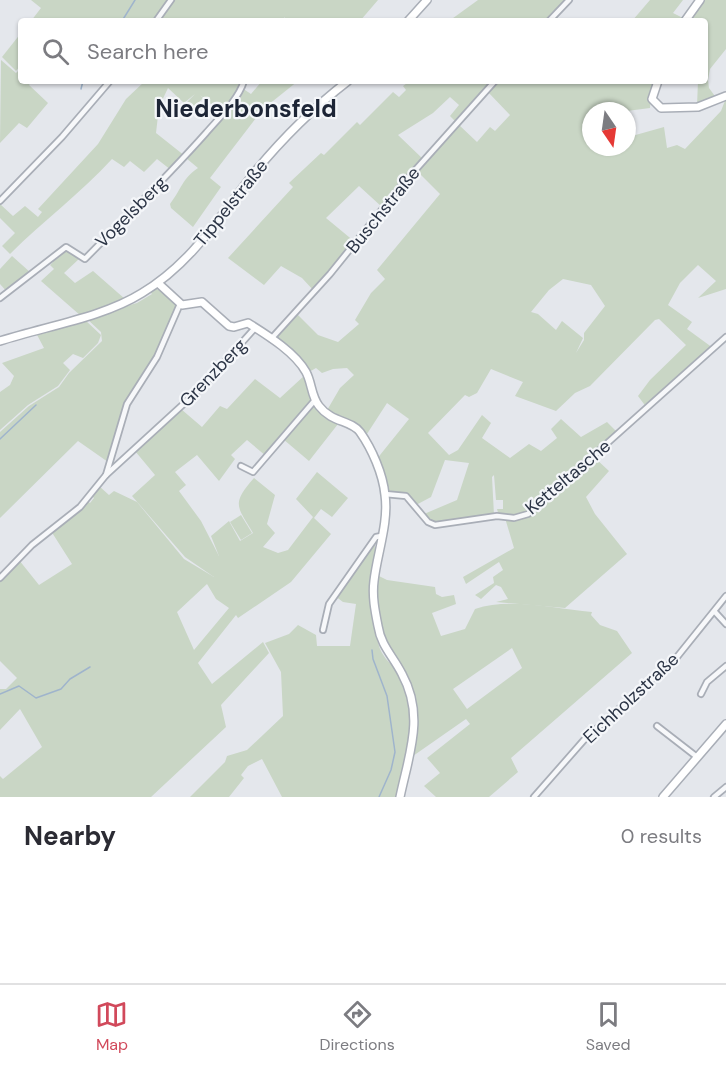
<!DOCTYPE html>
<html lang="en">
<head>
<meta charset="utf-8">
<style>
  body { margin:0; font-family:"DM Sans",sans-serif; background:#f2f2f3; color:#2b2b33 }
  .compass { position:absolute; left:582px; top:102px; width:54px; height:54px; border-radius:50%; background:#fff; box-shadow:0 2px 4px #0004; rotate:167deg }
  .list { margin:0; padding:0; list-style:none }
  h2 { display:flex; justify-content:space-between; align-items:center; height:78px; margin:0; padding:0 24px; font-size:26px }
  h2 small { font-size:20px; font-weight:400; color:#7c7c81 }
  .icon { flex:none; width:33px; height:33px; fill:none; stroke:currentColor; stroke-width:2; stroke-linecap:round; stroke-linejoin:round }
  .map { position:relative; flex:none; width:726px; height:797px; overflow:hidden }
  .search { position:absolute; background:#fff; box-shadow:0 2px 4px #0004; left:18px; right:18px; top:18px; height:66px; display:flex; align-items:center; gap:15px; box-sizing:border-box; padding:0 21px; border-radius:6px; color:#7c7c81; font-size:22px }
  .sheet { height:186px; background:#fff }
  nav { display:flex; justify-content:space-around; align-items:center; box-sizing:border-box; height:84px; border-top:2px solid #e1e1e2; background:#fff; font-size:16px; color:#7c7c81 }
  nav a { display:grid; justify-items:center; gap:3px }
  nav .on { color:#d1495b }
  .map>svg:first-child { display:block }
  .green { fill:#c9d6c5; fill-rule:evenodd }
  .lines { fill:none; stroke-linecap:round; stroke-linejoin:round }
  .stream { stroke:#9fb4cc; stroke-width:1.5 }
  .street-casing { stroke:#a9aeb7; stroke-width:8 }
  .secondary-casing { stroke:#a9aeb7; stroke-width:10 }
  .street { stroke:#f7f8fa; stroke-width:4.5 }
  .secondary { stroke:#fff; stroke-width:7 }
  .labels { text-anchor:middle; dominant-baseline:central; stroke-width:4.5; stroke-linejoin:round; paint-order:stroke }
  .street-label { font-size:18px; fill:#2b3445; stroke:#f4f6f9 }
  .district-label { font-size:24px; font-weight:bold; fill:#1d2536; stroke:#f4f6f9 }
</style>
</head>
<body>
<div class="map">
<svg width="726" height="797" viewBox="0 0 726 797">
  <rect width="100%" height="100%" fill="#e4e7ec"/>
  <g class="green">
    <path d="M31,0H169L154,21H31L41,8Z"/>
    <path d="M173,0H378L360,21H283L285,17L280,21H158Z"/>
    <path d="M478,0H567L547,21H449Z"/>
    <path d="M650,0H683L673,13L685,19L632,21Z"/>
    <path d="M702,0H726V49L710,69L708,80L709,88L717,99L697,106L698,81H705V21H687Z"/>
    <path d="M21,33V65L16,71L2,57Z"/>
    <path d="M1,60L16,73L21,68V81H32L29,85L48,103L27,128L19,123L0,143Z"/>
    <path d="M145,81H243L225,108L242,88L251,94L262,81H298L263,109L210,178L221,187L193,227L171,208L170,204C182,188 182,179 198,168L186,158L222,113L200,95L203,98L192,109L186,103L195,94L184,103L168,88L159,107L156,133L185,156L171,170L157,159L144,172L130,161L124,167L112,159C81,193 43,221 10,254L2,246L15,233L0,218V204L13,216L25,206L38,217L42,212L38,209L98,144L126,99Z"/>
    <path d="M410,81H489L492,83L456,122L450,116L459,105L450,97L433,113L398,135L423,159L382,207L359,186L326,218L355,242L314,291L302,278L281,266L264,285L228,258L293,187L289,183L321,153L324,155L357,122L360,125L393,92L399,97L406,90L403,86Z"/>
    <path d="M497,81H657L651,97L650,108L627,111H591V147H627V124L632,136L664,127L667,148L677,145L685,149L721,111L726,98V289L698,298L716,281L698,265L680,283L668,305L692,322L687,329L713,348L647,408L638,396L650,380L686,345L659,319L655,320L590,386L575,393L556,411L515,396L523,382L491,369L477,393L469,397L465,395L428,433L449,455L458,450L482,415L491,423L482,438L510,458L529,444L541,451L557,438L551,429L561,419L581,437L607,422L619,434L528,513L516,517L499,516L497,509H503V500H496L494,475L492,477L494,515L435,523L424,514L457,500L469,463L445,460L431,497L416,505L403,493L386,490L376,460L409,419L387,403L365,437L326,412L340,388L354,375L347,368L333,369L322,373L316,368L309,372L273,337L296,313L318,335L338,342L359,324L355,320L371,293L385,279L377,270L440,194L417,171L458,124L477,142L490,127L495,131L510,115L487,91ZM563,279L591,285L605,306L584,333V340L576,353L583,338L562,321L556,330L538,314L531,312L549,290Z"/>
    <path d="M67,248L80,258L64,273L75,283L93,271L125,299L81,316L41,281L54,269L50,265L53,262L51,259Z"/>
    <path d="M12,256L31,273L8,293L0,284V269Z"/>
    <path d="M155,289L160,290L176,305L158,352L125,402L108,462L78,441L0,518V432L29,406L59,387L69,373L102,341L101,332L86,318L137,303L152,294L150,292Z"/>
    <path d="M85,320L101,335L98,343L83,358L73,354L63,363L70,370L58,386L28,405L0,430V392L10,385L14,376L2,363L44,348L35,331Z"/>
    <path d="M305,375L312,401L266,456L247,440L231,455L235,459L219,481L197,455L175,472L186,485L179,491L201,521L219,556L211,536L229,521L240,541L253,533C237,506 231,504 254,478L275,495L267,524L275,533L263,547L278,553L288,550L313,517L296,499L317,472L348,498L332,517L321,509L314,518L331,534L291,582L238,618L236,615L198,663L212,684L263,642L269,653L221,705L226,727L151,797H0V776L3,779L42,747L20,709L0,730V689H6L17,678L0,661V580L19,560L39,585L72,564L51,531L87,501L90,503L94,498L91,495L99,486L109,495L114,491L137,502L184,559L214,577L185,557L132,496L155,475L135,451L181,409L202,427L220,406L227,409L255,379L280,398ZM207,584L216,599L229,608L194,650L177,612Z"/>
    <path d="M314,403L323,415L338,424L309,461L283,439Z"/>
    <path d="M595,458L609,471L586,497L595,514L627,554L565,608L496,602L508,599L501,587L496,585L481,599L475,595L494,583L493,577L503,570L499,562L466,584L463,577L514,548L505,518L528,514Z"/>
    <path d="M241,515L252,533L241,540L230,522Z"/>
    <path d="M375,541L374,620C376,631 377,647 384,656C388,663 396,667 400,674C423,712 406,757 398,797H282L262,759L248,766L241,775L244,778L229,797H190L225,762L227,756L247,750L283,716L281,672L265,643L289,634L298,625L316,635L317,646H350L356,604L343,602L335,596Z"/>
    <path d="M377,575L387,580L435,587L436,594L442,597L454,595L456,604L432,613L441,636L465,629L475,609C511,597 555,609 592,612L591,615L600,625L617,631L632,653L511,758L518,772L489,797H436L424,786L440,773L427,758L470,724L466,719L413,756C425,697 401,697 386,648C378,624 376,601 377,575ZM512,648L522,668L467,709L453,689Z"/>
  </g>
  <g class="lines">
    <g class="stream">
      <path d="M122,21L135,0"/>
      <path d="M81,89L83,81"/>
      <path d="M0,439L36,405"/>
      <path d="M372,650L373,659L387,696L395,752L391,770L379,797"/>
      <path d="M0,694L19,686L36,698L61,689L70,679L90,667"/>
    </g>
    <defs>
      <g id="street">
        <path d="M156,21L171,0"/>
        <path d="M549,21L569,0"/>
        <path d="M0,201L62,137L110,81"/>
        <path d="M0,298L66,247L85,259C126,217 167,177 206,133C219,118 238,100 244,81"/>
        <path d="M271,339L330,274L401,186L495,81"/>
        <path d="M241,466L253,472L315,400"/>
        <path d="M106,475L201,388L255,328"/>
        <path d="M385,494L406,496L428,522L435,525L497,516L514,518L528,514L726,337"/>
        <path d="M0,578L32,545L80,507L106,475L127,404L157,357L180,304"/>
        <path d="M715,612L726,624"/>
        <path d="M323,630L329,604L376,537L381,536"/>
        <path d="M701,694L707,682L726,666"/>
        <path d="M657,726L697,757"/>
        <path d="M534,797L584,740L677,657L726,596"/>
        <path d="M714,797L726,787"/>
      </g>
      <g id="secondary">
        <path d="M408,21L427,0"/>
        <path d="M685,21L700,0"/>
        <path d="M658,81L652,99L661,108L698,107L726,96"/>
        <path d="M158,283L182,305L202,302L229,326L234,327L248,323C267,335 295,352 306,372C312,383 311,396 319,406C332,423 351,420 360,432C372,449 383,474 385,495C389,522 377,554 374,581C372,596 375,611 378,626C381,646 393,656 402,674C425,716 409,754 400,797"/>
        <path d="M0,341C46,326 102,318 142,293C192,263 219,217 254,173C282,139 313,108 348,81"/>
        <path d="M663,797L726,724"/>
      </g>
    </defs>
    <use href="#street" class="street-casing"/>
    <use href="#secondary" class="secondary-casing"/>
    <use href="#street" class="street"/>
    <use href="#secondary" class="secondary"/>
  </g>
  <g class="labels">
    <g class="street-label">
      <text transform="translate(231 203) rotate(-51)">Tippelstraße</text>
      <text transform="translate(383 210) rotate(-51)">Buschstraße</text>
      <text transform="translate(131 212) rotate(-45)">Vogelsberg</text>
      <text transform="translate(213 373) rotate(-46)">Grenzberg</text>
      <text transform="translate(568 477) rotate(-40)">Ketteltasche</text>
      <text transform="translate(631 698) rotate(-43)">Eichholzstraße</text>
    </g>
    <g class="district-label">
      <text x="246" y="108">Niederbonsfeld</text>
    </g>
  </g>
</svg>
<svg class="compass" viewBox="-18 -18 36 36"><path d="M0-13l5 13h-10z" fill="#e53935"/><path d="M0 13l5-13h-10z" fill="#7c7c81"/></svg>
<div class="search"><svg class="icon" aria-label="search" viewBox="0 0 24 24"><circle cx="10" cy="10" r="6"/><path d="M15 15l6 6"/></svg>Search here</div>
</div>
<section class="sheet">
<h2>Nearby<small>0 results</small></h2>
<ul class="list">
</ul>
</section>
<nav>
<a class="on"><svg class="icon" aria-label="map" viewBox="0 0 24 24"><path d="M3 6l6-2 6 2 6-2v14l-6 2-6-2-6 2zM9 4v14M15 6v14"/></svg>Map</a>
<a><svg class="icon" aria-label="directions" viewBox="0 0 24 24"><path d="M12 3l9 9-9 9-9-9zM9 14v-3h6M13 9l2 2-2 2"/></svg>Directions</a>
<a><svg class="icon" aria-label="saved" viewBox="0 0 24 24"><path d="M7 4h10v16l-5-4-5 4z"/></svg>Saved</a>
</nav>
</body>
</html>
